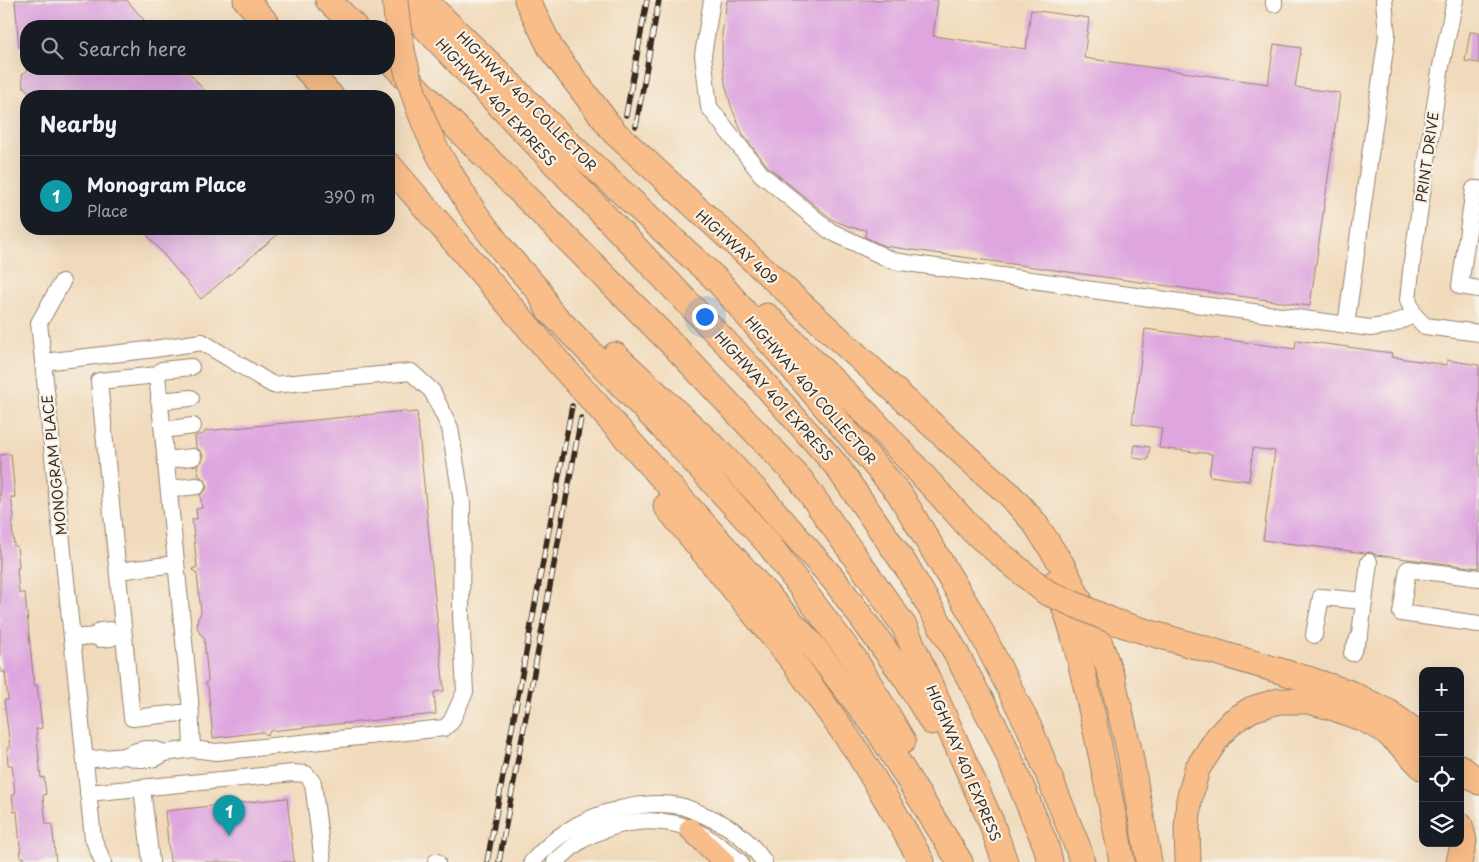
<!DOCTYPE html>
<html lang="en">
<head>
<meta charset="utf-8">
<style>
  body { margin:0; font-family:"Playpen Sans",sans-serif; background:#20242c; color:#f1f3f6 }
  .controls { position:absolute; right:15px; bottom:15px; display:grid; overflow:hidden; border-radius:10px; box-shadow:0 5px 20px #0002 }
  .controls button { width:45px; height:45px; display:grid; place-items:center; padding:0; border:0; border-bottom:1px solid #363941; background:#171b24; color:#f1f3f6; font:25px sans-serif }
  .you { position:absolute; left:704px; top:316px; width:18px; height:18px; margin:-12px; border:4px solid #fff; border-radius:50%; background:#1a73e8; box-shadow:0 0 0 8px #1a73e833 }
  .badge { display:grid; place-items:center; width:32px; height:32px; border-radius:50%; background:#b45309; color:#fff; font-size:16px; font-weight:700 }
  .pin { position:absolute; translate:-50% -41px; filter:drop-shadow(0 1px 2px #0008) }
  .pin::after { content:''; position:absolute; top:26px; width:18px; height:15px; background:inherit; clip-path:polygon(0 0,100% 0,50% 100%) }
  .list { margin:0; padding:0; list-style:none }
  h2 { display:flex; justify-content:space-between; align-items:center; height:65px; margin:0; padding:0 20px; font-size:21px }
  h2 small { font-size:16px; font-weight:400; color:#9ea1a6 }
  .list li { display:grid; grid-template-columns:32px 1fr auto; gap:15px; align-items:center; box-sizing:border-box; height:80px; padding:0 20px; border-top:1px solid #363941 }
  .list b { display:block; font-size:19px; white-space:nowrap }
  .list p { margin:0; font-size:16px; white-space:nowrap; color:#9ea1a6 }
  .list em { font-size:16px; font-style:normal; color:#9ea1a6 }
  .icon { flex:none; width:28px; height:28px; fill:none; stroke:currentColor; stroke-width:2; stroke-linecap:round; stroke-linejoin:round }
  .map { position:relative; flex:none; width:1479px; height:862px; overflow:hidden }
  .search { position:absolute; background:#171b24; box-shadow:0 5px 20px #0002; left:20px; top:20px; width:375px; height:55px; display:flex; align-items:center; gap:12px; box-sizing:border-box; padding:0 18px; border-radius:20px; color:#9ea1a6; font-size:19px }
  .panel { position:absolute; background:#171b24; box-shadow:0 5px 20px #0002; left:20px; top:90px; width:375px; height:145px; border-radius:20px }
  .map>svg:first-child { display:block }
  .building { fill:#dea5df }
  .lines { fill:none; stroke-linecap:round; stroke-linejoin:round }
  .minor-casing { stroke:#96826c; stroke-width:18 }
  .major-casing { stroke:#96826c; stroke-width:23 }
  .highway-casing { stroke:#96826c; stroke-width:27 }
  .minor { stroke:#fff; stroke-width:16 }
  .major { stroke:#f8bd89; stroke-width:21 }
  .highway { stroke:#f8bd89; stroke-width:25 }
  .rail-casing { stroke:#3b2a1e; stroke-width:5.5 }
  .rail { stroke:#f7f3e8; stroke-width:4; stroke-dasharray:11; stroke-linecap:butt }
  .highway-bridge-casing { stroke:#96826c; stroke-width:27; stroke-linecap:butt }
  .highway-bridge { stroke:#f8bd89; stroke-width:25 }
  .labels { text-anchor:middle; dominant-baseline:central; stroke-width:4.5; stroke-linejoin:round; paint-order:stroke }
  .street-label { font-size:14px; fill:#3b2a1e; stroke:#f7f3e8 }
</style>
</head>
<body>
<div class="map">
<svg width="1479" height="862" viewBox="0 0 1479 862">
  <rect width="100%" height="100%" fill="#f7f3e8"/>
  <filter id="ink" filterUnits="userSpaceOnUse"><feTurbulence type="fractalNoise" baseFrequency=".02" numOctaves="2"/><feDisplacementMap in="SourceGraphic" scale="10" xChannelSelector="R" yChannelSelector="G"/><feConvolveMatrix kernelMatrix="1 2 1 2 8 2 1 2 1" color-interpolation-filters="sRGB"/></filter>
  <filter id="wash" filterUnits="userSpaceOnUse"><feTurbulence type="fractalNoise" baseFrequency=".0096" numOctaves="4" result="noise"/><feDisplacementMap in="SourceGraphic" scale="20" xChannelSelector="R" yChannelSelector="G"/><feGaussianBlur stdDeviation="1.12" result="paint"/><feColorMatrix in="noise" values="0 0 0 0 0 0 0 0 0 0 0 0 0 0 0 0 0 1.4 0 .05"/><feComposite in="paint" operator="in"/></filter>
  <g filter="url(#wash)">
    <rect width="100%" height="100%" fill="#f1dabb"/>
    <g id="blocks">
      <g class="building">
        <path d="M15,0H127L149,26H26V47H19Z"/>
        <path d="M727,0H938L933,36L1026,49L1031,10L1089,18L1084,58L1268,84L1274,44L1301,48L1295,87L1340,93L1310,306L884,246L865,237L866,230L850,227L833,220L768,167L744,136L740,128L731,106L725,84L722,59V34Z"/>
        <path d="M1470,32L1479,33V63L1465,61Z"/>
        <path d="M29,69H186L209,96H32L23,86L22,75Z"/>
        <path d="M142,229H284L201,299Z"/>
        <path d="M1145,329L1295,349L1296,340L1392,353L1391,357L1447,365V360L1479,365V568L1376,555L1371,552L1365,553L1263,540L1275,451L1253,448L1249,481L1209,476L1212,454L1159,448L1162,428L1132,424Z"/>
        <path d="M405,411L407,413L417,412L444,691L434,692L436,714L270,731L267,735L263,732L213,738L208,687L205,683L208,681L204,637L200,634L197,627L198,618L201,613L197,574L192,569L197,567L192,519H197L196,509L202,508L200,495L206,490L207,485L205,480L199,476L197,466L202,461L203,456L201,451L196,448L195,436L204,434L205,431Z"/>
        <path d="M1135,445L1150,447L1148,460L1133,458Z"/>
        <path d="M11,454L15,497H11L14,517L12,526L14,546H17L19,565V568H17L19,593H25L34,685H37L42,728L36,729L41,778L44,777L46,794L43,795L46,824H52L56,862H24V857L21,858L17,811L14,812L12,794H15L12,765H8L7,748L10,747L4,700H8L5,672H1L0,656V455Z"/>
        <path d="M287,798L294,862H170L165,811Z"/>
      </g>
    </g>
  </g>
  <g filter="url(#ink)">
    <use href="#blocks" fill-opacity="0" stroke="#96826c" stroke-width="1"/>
    <g class="lines">
      <defs>
        <g id="minor">
          <path d="M712,0L703,55L709,107L761,174L830,231L893,261L1068,285L1085,289L1370,328L1390,325L1414,315"/>
          <path d="M1455,0L1440,71L1412,262L1408,300L1414,315L1425,326L1479,333"/>
          <path d="M1274,4V0"/>
          <path d="M1479,189H1474L1460,286L1479,289"/>
          <path d="M62,282L39,323L93,838L103,862"/>
          <path d="M1346,325L1387,35L1384,0"/>
          <path d="M43,362L147,350L202,342L273,385L411,372L432,391L450,428L462,503L461,615L465,692L451,722L444,728L216,752L192,749L164,753"/>
          <path d="M157,375L162,370L191,367"/>
          <path d="M159,401L191,398"/>
          <path d="M163,430L193,426"/>
          <path d="M166,460L193,457"/>
          <path d="M169,489L197,486"/>
          <path d="M118,571L176,564"/>
          <path d="M1479,578L1408,569L1401,613L1479,624"/>
          <path d="M1314,635L1321,597L1364,601"/>
          <path d="M72,638L95,636L100,639L111,638L115,634L110,630L100,631L95,636"/>
          <path d="M1352,653L1360,634L1369,562"/>
          <path d="M191,712L132,718L99,381L157,375L190,700L192,749"/>
          <path d="M85,760L125,756L139,759H148L156,758L164,753C149,746 139,749 125,756"/>
          <path d="M142,788L151,862"/>
          <path d="M88,793L293,773L306,774L313,783L323,862"/>
          <path d="M436,862H437"/>
          <path d="M532,862C542,851 553,840 566,832C595,812 646,799 680,806C689,808 699,813 708,817C731,826 750,841 764,862"/>
          <path d="M555,862C564,855 572,846 582,840C614,822 654,815 689,828C708,836 725,849 740,862"/>
        </g>
        <path id="major" d="M690,829L724,862"/>
        <g id="highway">
          <path d="M246,0L269,26"/>
          <path d="M328,0L354,26"/>
          <path d="M399,0L752,370L836,465L908,569L949,640L1002,740L1046,846L1050,862"/>
          <path d="M424,0L498,72L564,139L718,281L899,493L973,616L1030,729L1078,848L1082,862"/>
          <path d="M527,0L551,49L614,132L979,468L1009,494L1034,522L1062,565L1098,638L1113,681L1130,754L1149,862"/>
          <path d="M389,60L678,350L800,479L904,626L991,822L1005,862"/>
          <path d="M306,69L331,96"/>
          <path d="M389,165L560,364L813,646L879,732L960,862"/>
          <path d="M456,183L474,212L504,252L539,291L548,309L674,439L768,543L856,661L903,741"/>
          <path d="M767,316L869,416L973,531L1023,573"/>
          <path d="M615,355L716,449L758,493L835,581L907,680L932,722"/>
          <path d="M666,506L793,661L857,751L898,819L922,862"/>
          <path d="M1054,583C1070,614 1077,648 1085,682C1099,742 1111,802 1122,862"/>
          <path d="M1144,631L1311,680L1350,693L1388,712L1423,737"/>
          <path d="M1460,767L1479,782"/>
          <path d="M1188,862L1187,829L1189,800L1197,769L1218,737L1233,721L1252,709L1279,701H1309L1334,708L1361,718L1383,729L1403,747L1423,768"/>
          <path d="M1459,862L1464,841L1460,825"/>
        </g>
      </defs>
      <use href="#minor" class="minor-casing"/>
      <use href="#major" class="major-casing"/>
      <use href="#highway" class="highway-casing"/>
      <use href="#minor" class="minor"/>
      <use href="#major" class="major"/>
      <use href="#highway" class="highway"/>
      <defs>
        <g id="rail">
          <path d="M626,115L647,0"/>
          <path d="M636,126L659,0"/>
          <path d="M487,862L572,406"/>
          <path d="M499,862L581,418"/>
        </g>
      </defs>
      <use href="#rail" class="rail-casing"/>
      <use href="#rail" class="rail"/>
      <defs>
        <g id="highway-bridge">
          <path d="M395,0C399,50 413,101 435,147C441,159 449,171 456,183"/>
          <path d="M1023,573L1046,592L1115,622L1144,631"/>
        </g>
      </defs>
      <use href="#highway-bridge" class="highway-bridge-casing"/>
      <use href="#highway-bridge" class="highway-bridge"/>
    </g>
  </g>
  <g class="labels">
    <g class="street-label">
      <text transform="translate(527 101) rotate(45)">HIGHWAY 401 COLLECTOR</text>
      <text transform="translate(496 102) rotate(47)">HIGHWAY 401 EXPRESS</text>
      <text transform="translate(1427 157) rotate(-82)">PRINT DRIVE</text>
      <text transform="translate(737 247) rotate(42)">HIGHWAY 409</text>
      <text transform="translate(811 390) rotate(49)">HIGHWAY 401 COLLECTOR</text>
      <text transform="translate(774 396) rotate(48)">HIGHWAY 401 EXPRESS</text>
      <text transform="translate(54 465) rotate(-96)">MONOGRAM PLACE</text>
      <text transform="translate(964 763) rotate(67)">HIGHWAY 401 EXPRESS</text>
    </g>
  </g>
</svg>
<div class="controls">
<button>+</button>
<button>−</button>
<button><svg class="icon" aria-label="locate" viewBox="0 0 24 24"><circle cx="12" cy="12" r="6"/><path d="M12 2v4M12 18v4M2 12h4M18 12h4"/></svg></button>
<button><svg class="icon" aria-label="layers" viewBox="0 0 24 24"><path d="M12 4l9 5-9 5-9-5zM3 14l9 5 9-5"/></svg></button>
</div>
<div class="you"></div>
<div class="pin badge" style="left:229px;top:836px;background:#0f9aa8">1</div>
<div class="search"><svg class="icon" aria-label="search" viewBox="0 0 24 24"><circle cx="10" cy="10" r="6"/><path d="M15 15l6 6"/></svg>Search here</div>
<section class="panel">
<h2>Nearby<small></small></h2>
<ul class="list">
<li><span class="badge" style="background:#0f9aa8">1</span><div><b>Monogram Place</b><p>Place</p></div><em>390 m</em></li>
</ul>
</section>
</div>
</body>
</html>
